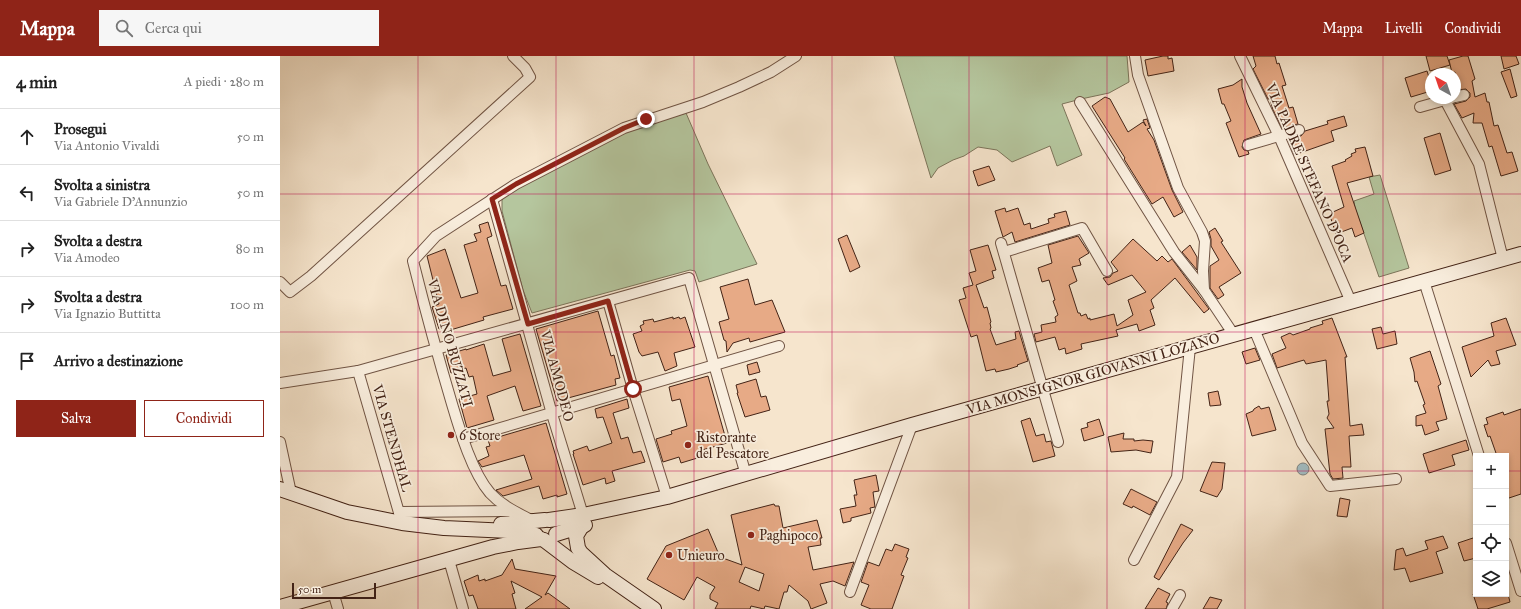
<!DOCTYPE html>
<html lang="it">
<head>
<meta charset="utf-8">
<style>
  body { margin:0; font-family:"IM FELL Great Primer",serif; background:#f6f6f6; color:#222 }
  .controls { position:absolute; right:12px; bottom:12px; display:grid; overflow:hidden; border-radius:0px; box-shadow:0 2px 6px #0003 }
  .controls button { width:36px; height:36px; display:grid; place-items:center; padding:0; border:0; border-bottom:1px solid #e0e0e0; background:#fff; color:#222; font:20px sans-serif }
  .compass { position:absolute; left:1145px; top:12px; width:36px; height:36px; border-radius:50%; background:#fff; box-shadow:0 2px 6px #0003; rotate:320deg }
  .scale { position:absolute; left:12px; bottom:10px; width:84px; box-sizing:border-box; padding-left:4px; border:2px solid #432316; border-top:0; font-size:11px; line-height:14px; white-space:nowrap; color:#432316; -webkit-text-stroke:3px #f9eede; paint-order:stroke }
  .stop { position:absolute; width:12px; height:12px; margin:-9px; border:3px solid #8f2418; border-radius:50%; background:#fff }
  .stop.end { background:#8f2418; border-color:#fff; box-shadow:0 1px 4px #0008 }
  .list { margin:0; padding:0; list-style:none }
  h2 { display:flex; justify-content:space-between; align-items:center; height:52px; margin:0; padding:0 16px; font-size:17px }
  h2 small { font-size:13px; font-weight:400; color:#767676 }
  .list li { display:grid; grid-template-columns:26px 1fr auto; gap:12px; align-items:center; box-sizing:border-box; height:56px; padding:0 16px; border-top:1px solid #e0e0e0 }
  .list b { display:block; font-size:15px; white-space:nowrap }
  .list p { margin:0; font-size:13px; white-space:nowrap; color:#767676 }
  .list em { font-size:13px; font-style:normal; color:#767676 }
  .actions { display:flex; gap:8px; padding:12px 16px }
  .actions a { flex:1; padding:9px 0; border:1px solid #8f2418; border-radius:0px; text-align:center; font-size:14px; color:#8f2418 }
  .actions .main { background:#8f2418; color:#fff }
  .icon { flex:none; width:22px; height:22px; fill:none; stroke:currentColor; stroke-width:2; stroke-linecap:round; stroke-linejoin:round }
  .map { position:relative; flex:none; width:1241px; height:553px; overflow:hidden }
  header { display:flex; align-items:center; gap:24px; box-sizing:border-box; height:56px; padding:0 20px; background:#8f2418; color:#fff }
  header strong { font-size:19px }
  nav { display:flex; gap:22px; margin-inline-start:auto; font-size:14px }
  .search { width:280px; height:36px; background:#f6f6f6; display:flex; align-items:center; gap:10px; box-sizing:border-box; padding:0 14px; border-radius:0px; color:#767676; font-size:15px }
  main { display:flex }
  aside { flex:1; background:#fff }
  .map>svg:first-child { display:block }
  .green { fill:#b5c69e; stroke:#7c745a }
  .water { fill:#a1bcc2; stroke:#7b7f7d }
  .building { fill:#e7aa86; stroke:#432316; fill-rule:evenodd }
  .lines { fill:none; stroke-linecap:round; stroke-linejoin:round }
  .minor-casing { stroke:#705444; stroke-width:12 }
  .secondary-casing { stroke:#432316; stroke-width:16 }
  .minor { stroke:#f9eede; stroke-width:10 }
  .secondary { stroke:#f9eede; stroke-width:14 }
  .route { stroke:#8f2418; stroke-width:5 }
  .grid { fill:none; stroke:#c2185b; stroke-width:1; stroke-opacity:0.55 }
  .poi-dot { fill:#8f2418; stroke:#f9eede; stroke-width:1.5 }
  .labels { text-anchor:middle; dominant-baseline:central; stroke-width:3.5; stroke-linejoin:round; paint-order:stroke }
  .street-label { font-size:14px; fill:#432316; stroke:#f9eede }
  .poi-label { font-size:14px; fill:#432316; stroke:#f9eede; text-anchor:start }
</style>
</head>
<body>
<header>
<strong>Mappa</strong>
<div class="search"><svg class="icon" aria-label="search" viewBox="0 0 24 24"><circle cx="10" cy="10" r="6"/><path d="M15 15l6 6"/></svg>Cerca qui</div>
<nav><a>Mappa</a><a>Livelli</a><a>Condividi</a></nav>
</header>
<main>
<aside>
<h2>4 min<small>A piedi · 280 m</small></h2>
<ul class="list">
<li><svg class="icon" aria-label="ahead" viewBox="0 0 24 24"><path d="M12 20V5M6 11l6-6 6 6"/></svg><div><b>Prosegui</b><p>Via Antonio Vivaldi</p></div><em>50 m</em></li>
<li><svg class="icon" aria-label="left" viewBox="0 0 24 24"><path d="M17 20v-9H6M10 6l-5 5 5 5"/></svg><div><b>Svolta a sinistra</b><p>Via Gabriele D'Annunzio</p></div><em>50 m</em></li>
<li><svg class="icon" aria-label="right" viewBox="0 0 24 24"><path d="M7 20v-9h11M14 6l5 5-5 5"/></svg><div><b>Svolta a destra</b><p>Via Amodeo</p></div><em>80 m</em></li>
<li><svg class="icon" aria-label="right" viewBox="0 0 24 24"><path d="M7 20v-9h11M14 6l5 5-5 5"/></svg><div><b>Svolta a destra</b><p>Via Ignazio Buttitta</p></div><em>100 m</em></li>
<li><svg class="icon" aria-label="arrive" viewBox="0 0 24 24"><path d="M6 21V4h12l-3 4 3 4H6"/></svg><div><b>Arrivo a destinazione</b></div></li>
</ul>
<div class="actions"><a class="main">Salva</a><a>Condividi</a></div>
</aside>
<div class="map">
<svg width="1241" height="553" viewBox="0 0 1241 553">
  <rect width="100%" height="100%" fill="#f6e5cd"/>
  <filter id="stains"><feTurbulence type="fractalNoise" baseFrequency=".005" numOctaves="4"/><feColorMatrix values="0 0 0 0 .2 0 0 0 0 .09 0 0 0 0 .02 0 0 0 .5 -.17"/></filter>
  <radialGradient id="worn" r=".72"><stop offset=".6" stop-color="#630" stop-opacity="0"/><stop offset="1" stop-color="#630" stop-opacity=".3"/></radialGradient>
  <g class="green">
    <path d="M614,0H847L849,26L829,37L801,43L782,48L802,99L777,110L770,90L732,106L717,94L698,91L684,100L673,104L658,112L651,122Z"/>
    <path d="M406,57L428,108L477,208L419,226L415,215L410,214L252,257L243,234L222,155V144L227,137L331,83L357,72Z"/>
    <path d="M1100,119L1129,212L1099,221L1075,152L1074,145L1094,138L1089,121Z"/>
  </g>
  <circle class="water" cx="1023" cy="413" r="6"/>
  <g class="building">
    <path d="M883,0H888V3L892,2L894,15L868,20L865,4Z"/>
    <path d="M973,0H995L997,8L999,7L1006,29L1002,30L1009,52L1013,51L1018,68L1002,72L993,54L990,43H988L973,13L976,10Z"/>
    <path d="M1146,0H1167L1170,9L1150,15Z"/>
    <path d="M1183,0H1188L1195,23L1192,25L1195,41L1205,37L1207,46H1209L1214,70L1218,69L1227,97L1232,96L1238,115L1221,120L1212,90L1209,91L1202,67H1193L1194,57L1182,62L1174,48L1186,45L1190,41V37L1186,33L1177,34L1175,29V16L1172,17L1169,4Z"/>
    <path d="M1221,0H1236L1239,8L1224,13Z"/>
    <path d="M1230,13L1237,40L1231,42L1221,16Z"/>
    <path d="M1147,15L1151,28V35L1131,41L1125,22Z"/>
    <path d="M962,23V31L967,47L981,78L964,84L962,91L964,94L968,95L969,98L959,101L946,67L951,65L944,48H942L938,33L953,29Z"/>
    <path d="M825,41L830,43L848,76L863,66L866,70L863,64L867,63L870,72L867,73L874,84L892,134L903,156L894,161L883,141L872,148L844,103L845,102L812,50Z"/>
    <path d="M1064,60L1067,70L1051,75L1054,85L1014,99L1008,84L1021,80L1025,75L1048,68L1047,65Z"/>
    <path d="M1160,77L1171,114L1155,119L1144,82Z"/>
    <path d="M1085,91L1093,120L1067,127L1084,177L1075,181L1072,172L1056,178L1050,160L1053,156L1064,151L1052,110L1066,105L1065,104L1072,100L1071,98L1076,96L1075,93Z"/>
    <path d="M709,110L715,124L698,130L693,115Z"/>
    <path d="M725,152L726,156L738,152L744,169L750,167L751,173L769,167L768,163L775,161L774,158L786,155L790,169L735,186L732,176L723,181L715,155Z"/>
    <path d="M208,166L212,180L207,182L221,230L226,229L233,253L203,261L204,264L167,275L166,271L159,273L152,251L159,248L147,200L165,193L181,242L198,237L184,189L197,185L194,178L201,176L199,169Z"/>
    <path d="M935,172L943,185L941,186L961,217L939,231L944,239L938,243L930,232V210L939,204L931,190V183L929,176Z"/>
    <path d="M567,179L580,211L570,216L558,183Z"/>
    <path d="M798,180L809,197L799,203L801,209L792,211L797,225L789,229L798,257H800L801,260L806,258L808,263L810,262V264L834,258L837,270L853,259L848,244L866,236L852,219L828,229L823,222L830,221L833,217L838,215L831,206L853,183L877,205L882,200L888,206L892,203L929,253L924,257L895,222L871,244L874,252L870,254L875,269L859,275L857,268L836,274L838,280L801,288L802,293L786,298L785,292L779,294L775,281L756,286L754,278L762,276L761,269L776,266L775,261L778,259L773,245L775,244L769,224L762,226L758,212L772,207L768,189Z"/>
    <path d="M708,189L716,214L712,215L714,222L696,229L704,252L707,251L711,266L710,267L711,272L710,273L716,289L736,283L735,276L739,275L748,305L737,309L738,310L729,313L716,316L715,313L706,315L697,279L691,281L679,244L686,242L683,232L693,229L689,217L696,215L690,194Z"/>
    <path d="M910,189L917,201V214L902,196Z"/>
    <path d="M468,223L475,249L492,244L505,276L470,286L469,282L453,287L447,296L446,285L444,284L439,266L449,263L440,231Z"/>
    <path d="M318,255L331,300L334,299L340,322L335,323L336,329L277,345L256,273Z"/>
    <path d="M393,261V263L399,261L400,263L405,261L415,291L394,297L397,310L385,315L378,296L362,300L359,296L353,278L362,275L360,270L364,268L363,265L373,263L374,266Z"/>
    <path d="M1052,262L1067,301H1065L1070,370L1082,368L1084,379L1069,380L1071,411H1062L1063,422L1053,423L1050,418L1045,373L1054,372L1047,362L1049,358L1047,345H1049L1046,304L1026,308L1024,304L997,312L992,298L1006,292L1001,281L1010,277L1013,279L1030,273V272L1043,268L1042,265Z"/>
    <path d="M1226,262L1236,289L1216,295L1220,308L1211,310L1208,304L1191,321L1182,291L1214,280L1211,267Z"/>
    <path d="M1101,271L1103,278L1115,275L1117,288L1097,293L1092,273Z"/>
    <path d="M240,278L261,350L243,355L235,330L207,340L214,364L187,372L179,343L197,338L193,320L189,321L186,312L171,317L166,299L186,293V294L204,288L213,320L231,315L222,283Z"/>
    <path d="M975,292L980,304L966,308L962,296Z"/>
    <path d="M1150,295L1161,328L1158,330L1167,363L1156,366L1159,374L1145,379L1142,369L1136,370V360L1146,357L1143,349L1145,348L1137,325L1135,326L1134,316L1130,302Z"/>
    <path d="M477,306L480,316L469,319L467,309Z"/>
    <path d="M428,320L447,387L422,394L424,400L401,407L399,401L383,406L376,383L392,378L391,375L407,370L400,343L392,345L389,331Z"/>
    <path d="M476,323L481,341L486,340L490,354L465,361L457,337H458L456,329Z"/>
    <path d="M938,335L941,349L930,350L928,337Z"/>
    <path d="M347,343L349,352L333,357L341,383L348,381L353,397L361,395L365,406L332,415L335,425L326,428L325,422L303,429L293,398H294L293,395L307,390L309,395L332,387L323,361L317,362L315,353Z"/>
    <path d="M979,350L981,353L989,351L996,374L972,380L966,358L973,355L974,353Z"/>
    <path d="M1241,353V438L1226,443V400H1217L1210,380L1208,381L1204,369L1208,368L1206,362L1223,356L1224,359Z"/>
    <path d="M750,362L756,380L764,378L766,386L771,385L775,400L753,406L741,365Z"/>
    <path d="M819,363L824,379L804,385L801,373L808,371L807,367Z"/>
    <path d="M266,367L287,438L277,441V439L263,443L259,430L223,440L216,434L252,423L244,399L202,411L198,405L209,400L206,391L210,390L208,384Z"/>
    <path d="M844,377L843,383H854V385L863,384L873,385L871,397L856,394L831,396L828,381Z"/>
    <path d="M1186,384L1189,394L1172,399L1175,409L1149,417L1143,398Z"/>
    <path d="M932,406L945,407L942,433L937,441L920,435Z"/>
    <path d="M596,419L599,435L593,436L595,451L590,452L591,457L571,462V465L563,467L560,453L576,450L574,439H577L574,424Z"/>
    <path d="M851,433L877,446L870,459L853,450L852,452L843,448Z"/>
    <path d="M1060,442L1070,444L1067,461L1057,460Z"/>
    <path d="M494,448L495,450H499L503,472L537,464L542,482H540L541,489L528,491L533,514L574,506L565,530L553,525L540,528L547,547L531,553L528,545L509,529L507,536H504L499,553L485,550L484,553L471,550L470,553H435L438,547L430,543V539L435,531L417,521L404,544L367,523L386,490L428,473L440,501L462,509L451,459ZM465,511L484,518L479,535L459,526Z"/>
    <path d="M901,468L913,474L903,487L879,524L874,521Z"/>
    <path d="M1163,480L1168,492L1156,496L1163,517L1130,526L1125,512L1114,514L1116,494L1123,492L1126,500L1148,493L1145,485Z"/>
    <path d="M1196,481V502L1184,505L1178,487Z"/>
    <path d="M615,488L629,493L626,501L628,502L621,519L624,520L612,553H591L581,549L589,529L581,526L588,506L599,510L606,493L612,495Z"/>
    <path d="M232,503L235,513L276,520L265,539L268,537L290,553H245L262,541L231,525L235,537L232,538L236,553H198L193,539L189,540L184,525L198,519L199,525L205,523V525L222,519Z"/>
    <path d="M878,532L890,538L886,546L888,547L886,553H865Z"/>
    <path d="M1193,538H1228L1230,546L1207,553H1198Z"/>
    <path d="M930,541L942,544L937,553H923Z"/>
  </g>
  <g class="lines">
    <defs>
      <g id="minor">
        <path d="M855,0L858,19L898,132L922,176L925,185L923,215L924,234"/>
        <path d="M960,0L999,80L1071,246"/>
        <path d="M1175,41L1184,39"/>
        <path d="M1165,44L1199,108L1223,203"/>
        <path d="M800,46L894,196L924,234L954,279"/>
        <path d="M1140,51L1172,42"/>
        <path d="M968,89L1019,74"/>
        <path d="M212,143L272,358L303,459"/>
        <path d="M721,187L778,386"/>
        <path d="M724,196L802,172L827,215"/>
        <path d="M1144,225L1199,400"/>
        <path d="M0,226L10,236L31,220L250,21L245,12L233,0"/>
        <path d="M328,245L353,333L387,441"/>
        <path d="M974,273L1022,387L1050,430L1116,423"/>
        <path d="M78,315L122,467"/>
        <path d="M0,327L78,315L409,222L466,419"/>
        <path d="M183,383L499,290"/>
        <path d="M0,386L11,437"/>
        <path d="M119,456L233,455"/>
        <path d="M253,465C238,457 222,450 210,437C192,416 180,375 172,348C158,301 145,253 133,205L156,180L236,128L344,72L423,46L459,31L491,16L516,0"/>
        <path d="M1226,487L1241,535"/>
        <path d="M169,504L183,553"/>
        <path d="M854,504L897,421L910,291"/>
        <path d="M53,536L58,553"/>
        <path d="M570,536L632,369"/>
        <path d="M892,553L900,539"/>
      </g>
      <g id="secondary">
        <path d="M0,433L67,456L122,467L164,472L232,475L256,479"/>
        <path d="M269,464L303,459L387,441L632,369L1241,198"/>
        <path d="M221,468L265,464"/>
        <path d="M302,470L296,480L298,492L301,497L325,519L374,553"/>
        <path d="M276,478L305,469"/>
        <path d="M264,484L293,506L318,521"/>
        <path d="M0,551L213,491L238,486L261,483"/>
      </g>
    </defs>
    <use href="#minor" class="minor-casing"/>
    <use href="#secondary" class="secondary-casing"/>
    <use href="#minor" class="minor"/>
    <use href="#secondary" class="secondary"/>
  </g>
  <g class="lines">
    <path class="route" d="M353,333L328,245L248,268L212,143L236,128L344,72L366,63"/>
  </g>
  <path class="grid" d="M138,0V553M276,0V553M414,0V553M552,0V553M689,0V553M827,0V553M965,0V553M1103,0V553M0,138H1241M0,276H1241M0,415H1196M1226,415H1241"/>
  <g class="poi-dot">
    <circle cx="171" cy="379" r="4"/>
    <circle cx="408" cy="389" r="4"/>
    <circle cx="471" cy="479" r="4"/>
    <circle cx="389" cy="499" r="4"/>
  </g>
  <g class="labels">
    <g class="street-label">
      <text transform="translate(1029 117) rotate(66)">VIA PADRE STEFANO D'OCA</text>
      <text transform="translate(170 287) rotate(74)">VIA DINO BUZZATI</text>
      <text transform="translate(813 318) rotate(-16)">VIA MONSIGNOR GIOVANNI LOZANO</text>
      <text transform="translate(277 320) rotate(75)">VIA AMODEO</text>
      <text transform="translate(112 382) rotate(74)">VIA STENDHAL</text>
    </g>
    <g class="poi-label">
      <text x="179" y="379">6 Store</text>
      <text x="416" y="381">Ristorante<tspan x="416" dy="16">del Pescatore</tspan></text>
      <text x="479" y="479">Paghipoco</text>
      <text x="397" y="499">Unieuro</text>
    </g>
  </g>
  <rect width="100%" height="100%" filter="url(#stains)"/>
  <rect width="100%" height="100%" fill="url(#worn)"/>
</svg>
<div class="controls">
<button>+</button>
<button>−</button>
<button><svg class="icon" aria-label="locate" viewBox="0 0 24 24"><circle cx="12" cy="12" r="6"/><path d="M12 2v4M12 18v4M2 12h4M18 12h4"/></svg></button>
<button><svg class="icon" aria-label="layers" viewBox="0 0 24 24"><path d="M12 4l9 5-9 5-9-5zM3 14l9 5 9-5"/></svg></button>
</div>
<svg class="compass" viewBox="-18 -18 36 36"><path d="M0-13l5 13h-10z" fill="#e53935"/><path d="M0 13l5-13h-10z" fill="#767676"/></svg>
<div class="scale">50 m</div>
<div class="stop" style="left:353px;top:333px"></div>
<div class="stop end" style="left:366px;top:63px"></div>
</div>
</main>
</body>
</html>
